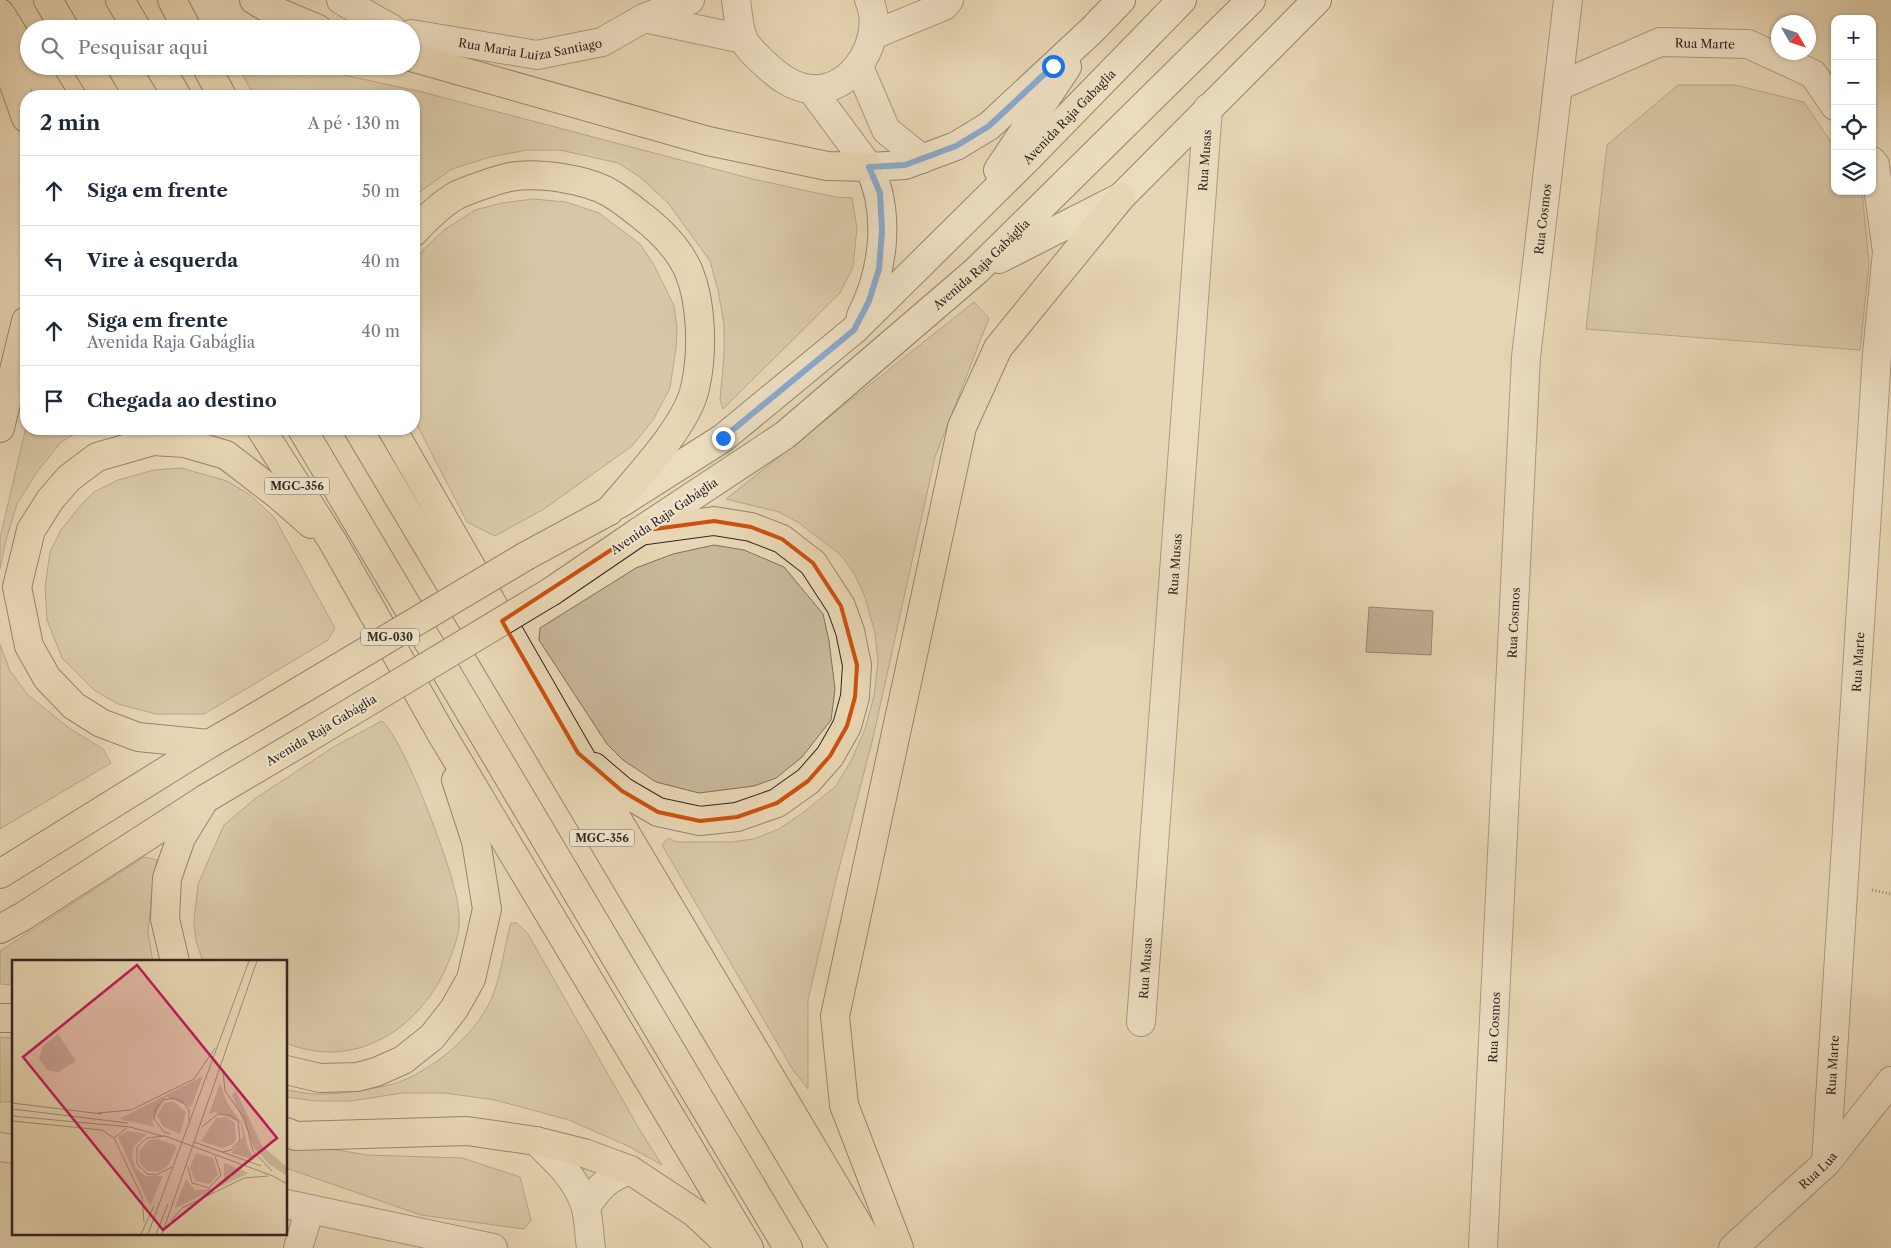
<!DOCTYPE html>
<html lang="pt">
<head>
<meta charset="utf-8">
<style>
  body { margin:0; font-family:"Libre Caslon Text",serif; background:#f6f6f7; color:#1f2937 }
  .controls { position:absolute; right:15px; top:15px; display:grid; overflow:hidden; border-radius:10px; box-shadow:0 1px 4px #0004 }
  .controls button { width:45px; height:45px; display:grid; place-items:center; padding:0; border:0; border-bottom:1px solid #e0e1e3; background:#fff; color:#1f2937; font:25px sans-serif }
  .compass { position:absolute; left:1771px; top:15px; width:45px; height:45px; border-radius:50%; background:#fff; box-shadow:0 1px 4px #0004; rotate:129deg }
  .stop { position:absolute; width:15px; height:15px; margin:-11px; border:4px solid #1a73e8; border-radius:50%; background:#fff }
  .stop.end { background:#1a73e8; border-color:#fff; box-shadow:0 1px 5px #0008 }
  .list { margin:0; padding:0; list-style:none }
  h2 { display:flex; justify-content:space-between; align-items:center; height:65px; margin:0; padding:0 20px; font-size:21px }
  h2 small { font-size:16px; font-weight:400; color:#747a83 }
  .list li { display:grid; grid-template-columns:32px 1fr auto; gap:15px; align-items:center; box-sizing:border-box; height:70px; padding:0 20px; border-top:1px solid #e0e1e3 }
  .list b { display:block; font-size:19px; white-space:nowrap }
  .list p { margin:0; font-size:16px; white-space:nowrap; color:#747a83 }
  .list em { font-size:16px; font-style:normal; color:#747a83 }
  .icon { flex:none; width:28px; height:28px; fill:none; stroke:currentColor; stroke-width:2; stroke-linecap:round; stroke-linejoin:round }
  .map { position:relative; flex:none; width:1891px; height:1248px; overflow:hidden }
  .search { position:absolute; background:#fff; box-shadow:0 1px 4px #0004; left:20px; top:20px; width:400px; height:55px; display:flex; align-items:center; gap:12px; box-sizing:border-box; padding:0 18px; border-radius:28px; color:#747a83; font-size:19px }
  .panel { position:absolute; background:#fff; box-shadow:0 1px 4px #0004; left:20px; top:90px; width:400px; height:345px; border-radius:20px }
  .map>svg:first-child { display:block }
  .green { fill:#c8b89a; stroke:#7d6f5e }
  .building { fill:#90826d; stroke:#322621 }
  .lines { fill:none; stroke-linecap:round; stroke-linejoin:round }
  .minor-casing { stroke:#5f5246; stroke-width:30 }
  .tertiary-casing { stroke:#5f5246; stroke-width:30 }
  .secondary-casing { stroke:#322621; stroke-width:30 }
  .trunk-casing { stroke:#322621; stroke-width:30 }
  .motorway-casing { stroke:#322621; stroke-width:30 }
  .path { stroke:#322621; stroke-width:3; stroke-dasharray:1 2.5; stroke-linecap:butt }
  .minor { stroke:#efe4ce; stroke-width:28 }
  .tertiary { stroke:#efe4ce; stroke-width:28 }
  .secondary { stroke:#efe4ce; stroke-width:28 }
  .trunk { stroke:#e7d6b3; stroke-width:28 }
  .motorway { stroke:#e7d6b3; stroke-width:28 }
  .trunk-bridge-casing { stroke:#322621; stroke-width:30; stroke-linecap:butt }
  .trunk-bridge { stroke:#e7d6b3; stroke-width:28 }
  .route { stroke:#1a73e8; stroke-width:6 }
  .marked { fill:none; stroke:#cd510f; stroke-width:4; stroke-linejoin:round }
  .labels { text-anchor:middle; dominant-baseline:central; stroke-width:4; stroke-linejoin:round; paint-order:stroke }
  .shield { fill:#efe4ce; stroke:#6b5f55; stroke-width:1 }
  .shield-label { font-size:11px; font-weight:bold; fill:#322621 }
  .street-label { font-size:12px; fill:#322621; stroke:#efe4ce }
  .inset-road { fill:none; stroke:#9f9079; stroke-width:1 }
  .view { fill:#c2185b; fill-opacity:0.15; stroke:#c2185b; stroke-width:2.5 }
  .inset-edge { fill:none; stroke:#322621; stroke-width:2.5 }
</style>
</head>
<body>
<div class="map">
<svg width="1891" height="1248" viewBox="0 0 1891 1248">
  <rect width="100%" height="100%" fill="#e7d6b3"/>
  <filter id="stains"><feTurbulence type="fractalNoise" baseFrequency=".004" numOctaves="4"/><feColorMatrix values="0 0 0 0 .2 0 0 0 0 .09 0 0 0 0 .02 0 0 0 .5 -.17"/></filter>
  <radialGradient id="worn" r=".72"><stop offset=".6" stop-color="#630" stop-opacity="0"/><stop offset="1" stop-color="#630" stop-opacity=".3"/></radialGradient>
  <g class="green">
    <path d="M238,66H317L344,75L422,92L753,179L835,197L852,198L857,228L853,267L840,293L723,409L720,400L724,355V324L718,290L710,261L668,203L640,177L618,163L560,150H527L490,157L452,169L414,196V96H254Z"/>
    <path d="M1678,85H1735L1804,102L1835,148V191H1862L1869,264L1860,350L1586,329L1607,145Z"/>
    <path d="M533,199L566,202L599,213L640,244L654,265L674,306L677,328L676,348L670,388L653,420L632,446L544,509L495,536L467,522L414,419V266L423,250L444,230L475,210L502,203Z"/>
    <path d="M974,302L989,318L935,457L873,738L836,880L808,1000V1089L793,1070L662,845L668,838L677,842H730L754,839L779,829L804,812L836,786L852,759L865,729L874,696L878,662L875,633L865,597L855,575L841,555L799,523L779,512L726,499Z"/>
    <path d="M26,427V429H82L60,443L37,472L17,504L6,540L0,569V538Z"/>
    <path d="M181,468L227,481L250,495L274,517L335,628L328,640L204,714H156L118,704L94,690L62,658L47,620L45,587L50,552L61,530L81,505L94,492L118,480L154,470Z"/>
    <path d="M714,545L744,550L784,567L823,614L829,641L835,689L831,720L802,757L776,778L754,786L699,793L656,782L623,760L607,744L539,640L540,628L636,568L673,554Z"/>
    <path d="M0,644L10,671L28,695L69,728L103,749L111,763L0,829Z"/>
    <path d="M382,721C404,740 448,859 455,891C458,901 460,917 459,928C457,942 451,955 446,968C418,1030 354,1071 286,1043V962H203L196,941L194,922L198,884L224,825L256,798L335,746Z"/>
    <path d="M144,857L157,860L153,881L148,932L153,962H14V985L0,984V951Z"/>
    <path d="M511,923H517L528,934L641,1132L662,1165L628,1146L569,1120L495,1100L445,1093H402L351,1101H315L286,1097V1090C296,1091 306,1094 316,1094C335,1095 386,1088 402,1081C433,1068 465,1042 483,1014C501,987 502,954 511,923Z"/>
    <path d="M0,1037L14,1038V1102H0Z"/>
    <path d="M286,1141L367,1155L462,1158L520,1177L531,1220L524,1229L421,1215L286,1168Z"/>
  </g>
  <path class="building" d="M1369,607L1433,611L1431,655L1366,652Z"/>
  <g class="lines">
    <defs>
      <g id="minor">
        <path d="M341,0L392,29"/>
        <path d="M736,0C738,12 738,26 743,38C746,47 758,57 765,64C778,76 792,87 810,89C853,94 886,37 869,0"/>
        <path d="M644,18L743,39"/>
        <path id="s1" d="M411,34L537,55L602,42L644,18L690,0"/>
        <path d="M873,35L944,6L949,0"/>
        <path d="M859,67L886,130L922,159"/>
        <path id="s2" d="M1559,86L1660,42L1748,44L1813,74L1835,106"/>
        <path d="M811,89L869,167"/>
        <path id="s3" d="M1141,1022L1208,108"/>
        <path d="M0,1147L14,1149"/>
        <path id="s4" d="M1826,1163L1877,354L1887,252L1875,165L1872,161"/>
        <path d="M286,1204L493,1248"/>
        <path d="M298,1248L310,1209"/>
        <path id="s5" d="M1483,1248L1526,357L1568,0"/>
        <path id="s6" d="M1733,1248L1826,1163L1891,1081"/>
      </g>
      <g id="tertiary">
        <path d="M536,1141C556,1160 576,1178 585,1205C589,1218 589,1235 591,1248"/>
        <path d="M586,1207C599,1187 607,1178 630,1170"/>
      </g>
      <g id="secondary">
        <path d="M998,170L1067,67"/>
        <path d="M999,259L1121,197L1317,0"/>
        <path d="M861,316C884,271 891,213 869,167L905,165L956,146L989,126L1092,30L1121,0"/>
        <path id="s7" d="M619,504L723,438L854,330L1026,160L1182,0"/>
        <path id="s8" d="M640,531L785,435L976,271L1251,0"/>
      </g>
      <g id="trunk">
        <path d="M526,556L609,511"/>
        <path d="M552,591L640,531"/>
        <path d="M0,874L209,744L254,718"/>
        <path d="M0,929L22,917L205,799L303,741"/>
      </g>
      <g id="motorway">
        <path d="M48,0L65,29"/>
        <path d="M120,0L137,29"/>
        <path d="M172,0L187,29"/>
        <path d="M254,0L266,7L318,29"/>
        <path d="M0,13L29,59"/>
        <path d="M0,45L26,118"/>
        <path d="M411,57L708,141L827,166L869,167"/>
        <path d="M33,66L52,96"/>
        <path d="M87,66L105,96"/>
        <path d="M159,66L177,96"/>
        <path d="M206,66L222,96"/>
        <path d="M414,232C426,219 441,204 457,195C468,190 499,179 510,177C538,172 586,179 610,193C622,200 633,209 643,217C661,231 680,251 689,272C702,304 703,354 695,388C687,426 635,480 609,511"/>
        <path d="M0,428L26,321"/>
        <path d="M261,429L333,542L441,733L749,1248"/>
        <path d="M302,429L788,1248"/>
        <path d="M358,429L845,1248"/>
        <path d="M392,429L578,753L872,1248"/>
        <path d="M209,744L138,737L101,723L74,706L47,678L29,646L17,587L31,530L50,500L69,478L97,457L153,441L185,443L226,455L278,495L311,524"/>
        <path d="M594,767L622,791L658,812L700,821L737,817L777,803L808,781L830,756L847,726L855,697L857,665L850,631L841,606L813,563L782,539L751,527L714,521L640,531"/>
        <path d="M175,962L165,919L167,878L181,838L205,799"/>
        <path d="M0,1018H14"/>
        <path d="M286,1070L320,1078L357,1077L376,1072L403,1060L432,1037L454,1009L471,979L487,909L476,841L456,780"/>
        <path d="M286,1132L296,1136L467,1131L536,1141L584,1153L630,1170L695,1213L732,1248"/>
        <path d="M899,1248L844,1105L835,1016L962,427L998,348L1121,197"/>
      </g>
    </defs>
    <use href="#minor" class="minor-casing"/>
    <use href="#tertiary" class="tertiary-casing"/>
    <use href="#secondary" class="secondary-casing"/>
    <use href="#trunk" class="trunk-casing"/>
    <use href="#motorway" class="motorway-casing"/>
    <path class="path" d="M1872,890L1891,894"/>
    <use href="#minor" class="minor"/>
    <use href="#tertiary" class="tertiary"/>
    <use href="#secondary" class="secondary"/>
    <use href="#trunk" class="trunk"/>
    <use href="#motorway" class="motorway"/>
    <defs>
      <g id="trunk-bridge">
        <path d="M254,718L526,556"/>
        <path d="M303,741L552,591"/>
      </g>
    </defs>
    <use href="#trunk-bridge" class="trunk-bridge-casing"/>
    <use href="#trunk-bridge" class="trunk-bridge"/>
  </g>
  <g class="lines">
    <path class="route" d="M723,438L854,330L869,301L879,269L882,231L880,193L869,167L905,165L956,146L989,126L1053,66"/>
  </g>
  <path d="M0 0H1891V1248H0ZM714,521L751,527L782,539L813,563L841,606L857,665L855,697L847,726L830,756L808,781L777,803L737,817L700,821L658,812L622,791L578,753L502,621L640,531Z" fill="#e7d6b3" fill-opacity=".55" fill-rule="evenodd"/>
  <path class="marked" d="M714,521L751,527L782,539L813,563L841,606L857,665L855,697L847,726L830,756L808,781L777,803L737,817L700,821L658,812L622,791L578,753L502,621L640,531Z"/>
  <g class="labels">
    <g class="shield">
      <rect x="264.5" y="477.5" width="65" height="17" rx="4"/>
      <rect x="361" y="628.5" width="58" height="17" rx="4"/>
      <rect x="569.5" y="829.5" width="65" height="17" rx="4"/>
    </g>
    <g class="shield-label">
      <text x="297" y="486">MGC-356</text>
      <text x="390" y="637">MG-030</text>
      <text x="602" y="838">MGC-356</text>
    </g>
    <g class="street-label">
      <text stroke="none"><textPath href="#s1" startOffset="121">Rua Maria Luiza Santiago</textPath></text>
      <text stroke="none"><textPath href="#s2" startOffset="155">Rua Marte</textPath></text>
      <text stroke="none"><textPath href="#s7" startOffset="596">Avenida Raja Gabaglia</textPath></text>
      <text stroke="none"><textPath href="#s3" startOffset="864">Rua Musas</textPath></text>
      <text stroke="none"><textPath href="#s5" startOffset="1031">Rua Cosmos</textPath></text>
      <text stroke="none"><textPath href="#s8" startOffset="434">Avenida Raja Gabáglia</textPath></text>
      <text transform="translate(664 516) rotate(-34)">Avenida Raja Gabáglia</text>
      <text stroke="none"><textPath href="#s3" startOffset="459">Rua Musas</textPath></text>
      <text stroke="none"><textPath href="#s5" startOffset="626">Rua Cosmos</textPath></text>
      <text stroke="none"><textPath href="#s4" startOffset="502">Rua Marte</textPath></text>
      <text transform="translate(321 730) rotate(-31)">Avenida Raja Gabáglia</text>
      <text stroke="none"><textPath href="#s3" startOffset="54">Rua Musas</textPath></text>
      <text stroke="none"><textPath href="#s5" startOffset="221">Rua Cosmos</textPath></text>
      <text stroke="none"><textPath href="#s4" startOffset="98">Rua Marte</textPath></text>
      <text stroke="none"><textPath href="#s6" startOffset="115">Rua Lua</textPath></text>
    </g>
  </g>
  <g transform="translate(12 960)">
    <rect width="275" height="275" fill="#e7d6b3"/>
    <path d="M46,74L64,101L46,112L35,110L27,98L31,86ZM191,116L179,147L154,137L140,161L143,167L107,159ZM208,123L215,143L230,163L236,188L243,200L219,193L231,177L229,163L203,152L197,154ZM224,131L250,186L275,207V216L257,204L243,189L220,135ZM161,141L174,152L168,174L152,167L145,156L152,143ZM214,157L223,163L224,179L221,184L210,188L189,181L204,158ZM116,171L135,174L122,186L120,198L123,208L133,216H151L138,246L106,177ZM145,179L163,185L164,189L156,206L146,212L135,211L128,203L127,191L137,180ZM184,193L201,198L206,215L198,224L183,221L178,207ZM212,203L237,213L163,248L174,219L183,230L200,229L212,219Z" fill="#c8b89a"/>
    <path class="inset-road" d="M211,111L213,131L233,159L241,191L260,211M0,143L90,154M0,149L116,163M86,153L119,150L182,119L203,88M0,156L118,167L150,176M0,161L90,170L102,178L115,168M190,167L206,154L218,155L226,161L228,180L219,190L210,192M159,174L152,172L142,159L144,148L151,140L163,138L171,142L177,150V161M102,178L130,237L132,262M182,182L249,206M160,207L144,215L135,214L125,204V187L135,178L153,176L261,216L275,224M176,207L180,223L197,228L209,215L203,196M159,261L170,248L232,218L256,216M129,274L142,246M136,274L237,1M144,274L156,244M150,274L245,1"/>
    <path class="view" d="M125,5L265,178L151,270L11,97Z"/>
    <rect width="275" height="275" class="inset-edge"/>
  </g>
  <rect width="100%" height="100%" filter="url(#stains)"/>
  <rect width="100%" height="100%" fill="url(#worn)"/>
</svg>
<div class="controls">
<button>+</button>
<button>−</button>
<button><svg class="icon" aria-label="locate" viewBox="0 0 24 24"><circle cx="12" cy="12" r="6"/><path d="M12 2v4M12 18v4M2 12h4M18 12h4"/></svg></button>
<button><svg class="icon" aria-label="layers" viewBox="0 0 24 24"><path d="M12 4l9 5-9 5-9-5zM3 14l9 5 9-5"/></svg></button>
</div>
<svg class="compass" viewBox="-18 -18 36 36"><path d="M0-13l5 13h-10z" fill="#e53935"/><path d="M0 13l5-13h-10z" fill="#747a83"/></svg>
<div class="stop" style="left:1053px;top:66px"></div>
<div class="stop end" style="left:723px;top:438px"></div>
<div class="search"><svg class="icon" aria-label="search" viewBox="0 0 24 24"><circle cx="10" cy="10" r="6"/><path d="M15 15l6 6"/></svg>Pesquisar aqui</div>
<section class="panel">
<h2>2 min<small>A pé · 130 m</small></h2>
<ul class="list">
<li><svg class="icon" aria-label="ahead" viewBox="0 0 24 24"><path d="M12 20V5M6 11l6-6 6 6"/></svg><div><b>Siga em frente</b></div><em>50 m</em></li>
<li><svg class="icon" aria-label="left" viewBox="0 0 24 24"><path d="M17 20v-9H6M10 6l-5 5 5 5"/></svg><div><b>Vire à esquerda</b></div><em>40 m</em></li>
<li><svg class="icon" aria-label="ahead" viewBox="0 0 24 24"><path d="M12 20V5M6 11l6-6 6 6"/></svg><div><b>Siga em frente</b><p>Avenida Raja Gabáglia</p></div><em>40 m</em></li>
<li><svg class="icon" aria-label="arrive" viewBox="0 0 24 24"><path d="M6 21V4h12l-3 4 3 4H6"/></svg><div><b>Chegada ao destino</b></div></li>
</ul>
</section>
</div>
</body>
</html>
